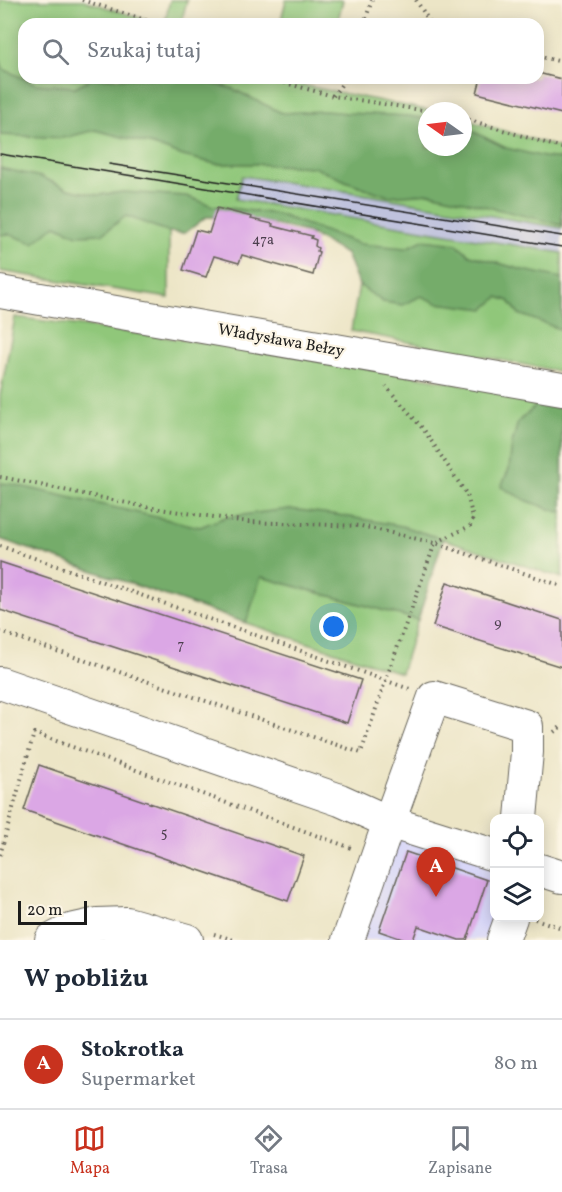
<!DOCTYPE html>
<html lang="pl">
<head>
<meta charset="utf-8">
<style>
  body { margin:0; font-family:Vollkorn,serif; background:#f2f2f3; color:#1f2937 }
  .controls { position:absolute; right:18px; bottom:18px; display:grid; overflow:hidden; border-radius:12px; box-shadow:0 3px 15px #0003 }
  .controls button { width:54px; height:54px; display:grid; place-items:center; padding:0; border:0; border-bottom:2px solid #e0e1e3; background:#fff; color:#1f2937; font:30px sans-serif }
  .compass { position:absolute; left:418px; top:102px; width:54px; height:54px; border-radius:50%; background:#fff; box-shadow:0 3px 15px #0003; rotate:284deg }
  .scale { position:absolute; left:18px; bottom:15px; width:69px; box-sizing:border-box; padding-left:6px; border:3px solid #1c1c1c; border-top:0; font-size:16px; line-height:21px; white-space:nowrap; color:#1c1c1c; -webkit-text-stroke:4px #fcf5e5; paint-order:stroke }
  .you { position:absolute; left:334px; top:627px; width:21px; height:21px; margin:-15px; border:4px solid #fff; border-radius:50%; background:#1a73e8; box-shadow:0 0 0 9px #1a73e833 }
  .badge { display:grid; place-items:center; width:39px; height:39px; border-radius:50%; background:#c8321e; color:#fff; font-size:20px; font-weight:700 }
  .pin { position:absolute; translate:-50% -50px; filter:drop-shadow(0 2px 3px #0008) }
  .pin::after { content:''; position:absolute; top:32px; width:21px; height:18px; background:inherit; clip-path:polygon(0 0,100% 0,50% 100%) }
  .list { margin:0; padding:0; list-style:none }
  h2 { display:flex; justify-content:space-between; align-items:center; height:78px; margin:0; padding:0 24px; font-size:26px }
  h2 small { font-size:20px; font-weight:400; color:#747a83 }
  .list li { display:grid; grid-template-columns:39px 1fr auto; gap:18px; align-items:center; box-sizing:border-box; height:90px; padding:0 24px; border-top:2px solid #e0e1e3 }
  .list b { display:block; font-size:22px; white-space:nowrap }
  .list p { margin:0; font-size:20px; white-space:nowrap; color:#747a83 }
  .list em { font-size:20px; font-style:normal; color:#747a83 }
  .icon { flex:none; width:33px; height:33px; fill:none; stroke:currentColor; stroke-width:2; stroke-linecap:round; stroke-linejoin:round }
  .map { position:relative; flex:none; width:562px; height:940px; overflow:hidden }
  .search { position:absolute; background:#fff; box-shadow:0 3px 15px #0003; left:18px; right:18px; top:18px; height:66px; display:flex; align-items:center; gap:15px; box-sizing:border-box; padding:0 21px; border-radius:18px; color:#747a83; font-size:22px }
  .sheet { height:168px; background:#fff }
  nav { display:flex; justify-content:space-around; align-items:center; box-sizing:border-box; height:84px; border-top:2px solid #e0e1e3; background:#fff; font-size:16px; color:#747a83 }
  nav a { display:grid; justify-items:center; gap:3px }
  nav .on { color:#c8321e }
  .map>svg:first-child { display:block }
  .built { fill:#d8d7f8 }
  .industrial { fill:#bfc2dd }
  .green { fill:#90c77a; stroke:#56724b; stroke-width:1.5 }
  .forest { fill:#74ac6a; stroke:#486443; stroke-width:1.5 }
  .building { fill:#dba7e5 }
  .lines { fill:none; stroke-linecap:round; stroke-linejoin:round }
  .minor-casing { stroke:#656258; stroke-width:34 }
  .path { stroke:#656258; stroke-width:4; stroke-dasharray:1.5 4.5; stroke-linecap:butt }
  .minor { stroke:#fff; stroke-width:32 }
  .tram { stroke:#1c1c1c; stroke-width:1.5 }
  .labels { text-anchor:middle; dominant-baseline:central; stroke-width:4.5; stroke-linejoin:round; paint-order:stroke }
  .number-label { font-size:14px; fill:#4c3f4e }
  .street-label { font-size:16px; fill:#1c1c1c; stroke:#fcf5e5 }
</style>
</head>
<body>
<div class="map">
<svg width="562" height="940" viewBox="0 0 562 940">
  <rect width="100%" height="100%" fill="#fcf5e5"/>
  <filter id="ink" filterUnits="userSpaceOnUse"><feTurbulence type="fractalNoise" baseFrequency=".0167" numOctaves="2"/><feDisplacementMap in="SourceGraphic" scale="12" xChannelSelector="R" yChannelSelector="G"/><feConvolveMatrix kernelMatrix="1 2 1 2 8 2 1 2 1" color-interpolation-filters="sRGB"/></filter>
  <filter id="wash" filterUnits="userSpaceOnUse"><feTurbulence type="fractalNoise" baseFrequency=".008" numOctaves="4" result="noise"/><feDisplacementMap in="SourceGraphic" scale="24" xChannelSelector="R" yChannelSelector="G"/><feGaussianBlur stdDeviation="1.35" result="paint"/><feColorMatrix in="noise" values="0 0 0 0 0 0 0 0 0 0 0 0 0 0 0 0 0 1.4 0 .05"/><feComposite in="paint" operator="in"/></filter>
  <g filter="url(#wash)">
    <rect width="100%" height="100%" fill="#ece5c6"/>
    <path class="built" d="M389,822L494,855V918L503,940H348Z"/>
    <path class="industrial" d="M242,176L338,190L562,228V253L236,200Z"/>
    <g class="green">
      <path d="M0,0H83L159,24H24V78H267L432,111H427V147H463V119L562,148V228L338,190L242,176L236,199L562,253V372L351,331L359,285L346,254L307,232L240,217H206L185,233L169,232V298L0,271Z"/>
      <path d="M170,0H187L181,24H170L165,21Z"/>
      <path d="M286,0H343L337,24H280Z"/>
      <path d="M15,317L267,351L562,401V578L443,539L401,673L246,623L0,539V396Z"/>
    </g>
    <g class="forest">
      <path d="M0,58L3,69L36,84L75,87L92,78H185L231,88L282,113L324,111L348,113L409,116L427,119V147H463L464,127L506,148L544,157L562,159V225L431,193L388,196L348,182L314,167L255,164H216L183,156L153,145L95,130L64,138L0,135Z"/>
      <path d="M0,168L41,177L68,189L98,195L123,192L186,196L213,206L277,214L360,244L406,248L423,240L457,244L470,255L523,270L562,278V330L519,314L509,301L498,297L485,309L437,303L421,296L403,305L383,302L359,285L346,254L307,232L240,217H206L185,233L169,232L126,216L102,234L77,235L56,225L33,243L8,234L0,235Z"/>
      <path d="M538,404L562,408V511L558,512L525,500L501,487L509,469L512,443L518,422Z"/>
      <path d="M0,483L11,484L200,527L223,518L256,513L290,509L338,515L402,526L443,539L418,620L261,577L246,623L0,539Z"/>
    </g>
    <g id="blocks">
      <g class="building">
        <path d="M538,73L562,79V114L477,93L481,78H538Z"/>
        <path d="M217,208L252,217L251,219L273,224L272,226L312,236L311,238L316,240L315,246L318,248L317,251L319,252L313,275L242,255L239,263L214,256L206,277L183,270L196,230L209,233Z"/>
        <path d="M0,562L361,680L347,723L0,610Z"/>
        <path d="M447,582L562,620V667L433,626Z"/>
        <path d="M39,765L304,856L288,901L24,810Z"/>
        <path d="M406,852L487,880L467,940H459L418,926L413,940H405L379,931Z"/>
      </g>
    </g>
  </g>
  <g filter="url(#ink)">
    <use href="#blocks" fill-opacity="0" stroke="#656258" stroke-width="1.5"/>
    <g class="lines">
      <defs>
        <g id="minor">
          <path d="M0,292L562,389"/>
          <path d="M0,683L340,800L389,822L434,697L527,726V752L521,818"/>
          <path d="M540,870L562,877"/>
          <path d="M51,940L70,930L97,924L127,923L187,940"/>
          <path d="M348,940L389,822L494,855"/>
          <path d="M503,940L511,918"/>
        </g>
      </defs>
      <use href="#minor" class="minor-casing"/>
      <g class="path">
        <path d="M82,0L158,24"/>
        <path d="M416,0L431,24"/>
        <path d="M364,24L372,0"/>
        <path d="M538,56L562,62"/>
        <path d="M267,78L333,96L427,111"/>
        <path d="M333,96L344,81L348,78"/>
        <path d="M463,118L562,148"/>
        <path d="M0,477L11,479L146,507L248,522L361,526L435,543L562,586"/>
        <path d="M0,546L410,689"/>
        <path d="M0,632L361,753L385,682L435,543L470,526L473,518L467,495L424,430L386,386"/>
        <path d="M554,732L562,726"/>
        <path d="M0,855L34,733L354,849"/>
        <path d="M535,919L562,928"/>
        <path d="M214,934L234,940"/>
      </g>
      <use href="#minor" class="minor"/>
      <g class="tram">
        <path d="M0,154L562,247"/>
        <path d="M109,164L562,236"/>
      </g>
    </g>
  </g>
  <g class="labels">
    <g class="number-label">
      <text x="263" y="240">47a</text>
      <text x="498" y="623">9</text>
      <text x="181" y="645">7</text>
      <text x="164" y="833">5</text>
    </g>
    <g class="street-label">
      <text transform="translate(281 341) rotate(10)">Władysława Bełzy</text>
    </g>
  </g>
</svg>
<div class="controls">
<button><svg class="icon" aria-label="locate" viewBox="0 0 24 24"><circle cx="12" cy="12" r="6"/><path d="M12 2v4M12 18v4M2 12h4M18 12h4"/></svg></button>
<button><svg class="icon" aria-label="layers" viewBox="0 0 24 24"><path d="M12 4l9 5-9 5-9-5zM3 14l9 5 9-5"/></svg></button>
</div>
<svg class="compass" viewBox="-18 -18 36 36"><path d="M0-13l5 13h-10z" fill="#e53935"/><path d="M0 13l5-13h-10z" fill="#747a83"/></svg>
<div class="scale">20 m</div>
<div class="you"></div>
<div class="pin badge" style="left:436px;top:897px">A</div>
<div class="search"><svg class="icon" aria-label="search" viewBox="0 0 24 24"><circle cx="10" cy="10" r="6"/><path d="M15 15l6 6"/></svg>Szukaj tutaj</div>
</div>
<section class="sheet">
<h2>W pobliżu<small></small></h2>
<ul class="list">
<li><span class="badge">A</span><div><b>Stokrotka</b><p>Supermarket</p></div><em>80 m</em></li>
</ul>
</section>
<nav>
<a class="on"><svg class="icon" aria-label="map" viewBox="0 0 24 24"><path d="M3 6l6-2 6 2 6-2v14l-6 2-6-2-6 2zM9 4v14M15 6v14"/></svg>Mapa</a>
<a><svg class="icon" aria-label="directions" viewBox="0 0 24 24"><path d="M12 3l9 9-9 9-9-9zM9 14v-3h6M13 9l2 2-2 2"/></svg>Trasa</a>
<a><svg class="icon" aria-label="saved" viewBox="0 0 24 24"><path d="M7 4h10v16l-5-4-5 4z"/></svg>Zapisane</a>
</nav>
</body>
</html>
